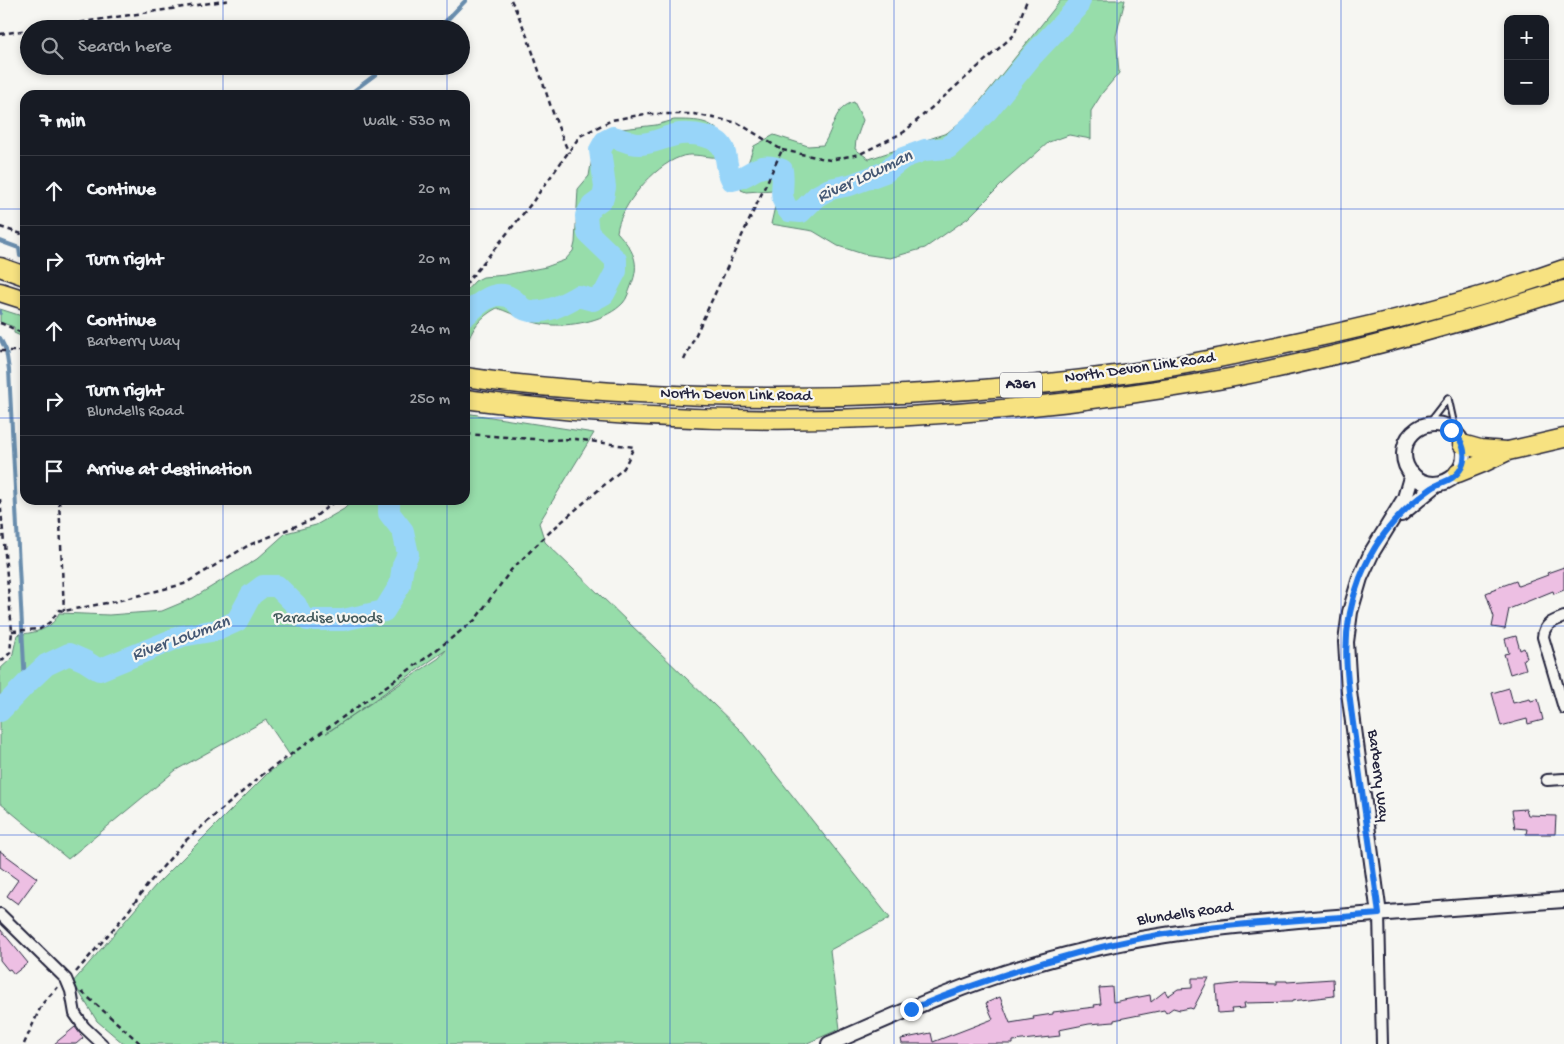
<!DOCTYPE html>
<html lang="en">
<head>
<meta charset="utf-8">
<style>
  body { margin:0; font-family:"Gochi Hand",sans-serif; background:#242831; color:#f1f3f6 }
  .controls { position:absolute; right:15px; top:15px; display:grid; overflow:hidden; border-radius:10px; box-shadow:0 2px 8px #0003 }
  .controls button { width:45px; height:45px; display:grid; place-items:center; padding:0; border:0; border-bottom:1px solid #363941; background:#171b24; color:#f1f3f6; font:25px sans-serif }
  .stop { position:absolute; width:15px; height:15px; margin:-11px; border:4px solid #1a73e8; border-radius:50%; background:#fff }
  .stop.end { background:#1a73e8; border-color:#fff; box-shadow:0 1px 5px #0008 }
  .list { margin:0; padding:0; list-style:none }
  h2 { display:flex; justify-content:space-between; align-items:center; height:65px; margin:0; padding:0 20px; font-size:21px }
  h2 small { font-size:16px; font-weight:400; color:#9ea1a6 }
  .list li { display:grid; grid-template-columns:32px 1fr auto; gap:15px; align-items:center; box-sizing:border-box; height:70px; padding:0 20px; border-top:1px solid #363941 }
  .list b { display:block; font-size:19px; white-space:nowrap }
  .list p { margin:0; font-size:16px; white-space:nowrap; color:#9ea1a6 }
  .list em { font-size:16px; font-style:normal; color:#9ea1a6 }
  .icon { flex:none; width:28px; height:28px; fill:none; stroke:currentColor; stroke-width:2; stroke-linecap:round; stroke-linejoin:round }
  .map { position:relative; flex:none; width:1564px; height:1044px; overflow:hidden }
  .search { position:absolute; background:#171b24; box-shadow:0 2px 8px #0003; left:20px; top:20px; width:450px; height:55px; display:flex; align-items:center; gap:12px; box-sizing:border-box; padding:0 18px; border-radius:28px; color:#9ea1a6; font-size:19px }
  .panel { position:absolute; background:#171b24; box-shadow:0 2px 8px #0003; left:20px; top:90px; width:450px; height:415px; border-radius:15px }
  .map>svg:first-child { display:block }
  .green { fill:#97ddaa; stroke:#5c8072; fill-rule:evenodd }
  .lines { fill:none; stroke-linecap:round; stroke-linejoin:round }
  .stream { stroke:#698dad; stroke-width:4 }
  .river { stroke:#98d5f9; stroke-width:22 }
  .building { fill:#edbfe3; stroke:#22223b }
  .lane-casing { stroke:#22223b; stroke-width:9 }
  .street-casing { stroke:#22223b; stroke-width:14 }
  .secondary-casing { stroke:#22223b; stroke-width:18 }
  .highway-casing { stroke:#22223b; stroke-width:21 }
  .path { stroke:#22223b; stroke-width:2.5; stroke-dasharray:5 4; stroke-linecap:butt }
  .lane { stroke:#f6f6f2; stroke-width:5 }
  .street { stroke:#f6f6f2; stroke-width:10 }
  .secondary { stroke:#f6f6f2; stroke-width:14 }
  .highway { stroke:#f7e281; stroke-width:18 }
  .route { stroke:#1a73e8; stroke-width:6 }
  .grid { fill:none; stroke:#1d4ed8; stroke-width:1; stroke-opacity:0.55 }
  .labels { text-anchor:middle; dominant-baseline:central; stroke-width:4.5; stroke-linejoin:round; paint-order:stroke }
  .shield { fill:#f6f6f2; stroke:#626272; stroke-width:1 }
  .shield-label { font-size:15px; font-weight:bold; fill:#22223b }
  .street-label { font-size:16px; fill:#22223b; stroke:#f6f6f2 }
  .park-label { font-size:16px; fill:#455a5c; stroke:#f6f6f2 }
  .water-label { font-size:18px; font-style:italic; fill:#455874; stroke:#f6f6f2 }
</style>
</head>
<body>
<div class="map">
<svg width="1564" height="1044" viewBox="0 0 1564 1044">
  <rect width="100%" height="100%" fill="#f6f6f2"/>
  <filter id="ink" filterUnits="userSpaceOnUse"><feTurbulence type="fractalNoise" baseFrequency=".02" numOctaves="2"/><feDisplacementMap in="SourceGraphic" scale="10" xChannelSelector="R" yChannelSelector="G"/><feConvolveMatrix kernelMatrix="1 2 1 2 8 2 1 2 1" color-interpolation-filters="sRGB"/></filter>
  <g filter="url(#ink)">
    <g class="green">
      <path d="M1061,0H1125L1116,36L1119,73L1103,92L1091,111V139L1069,135L1049,142L1004,182L968,218L925,248L890,258L863,254L838,246L813,231L771,224L776,202L773,190L746,192L741,190L747,166L754,146L774,135L808,146L823,145C835,127 833,108 854,102L863,120L856,140L855,149L869,159L947,133L970,114Z"/>
      <path d="M674,120C708,120 711,121 734,147V154C726,155 718,158 711,157C701,156 689,153 680,157C654,166 620,206 617,232C633,250 641,262 631,286C629,291 627,299 623,303C607,320 575,326 552,325C532,325 515,314 497,308C480,317 472,328 466,347H465V292L475,281L483,277L505,275L546,267L565,260L573,251L575,243L578,189L589,176L593,152L599,140L613,130L656,125Z"/>
      <path d="M0,309L25,317V338L14,333V327L0,322Z"/>
      <path d="M465,413L594,433L539,523L545,542L741,731L890,918L830,950L840,1029L805,1044H124L97,1021L73,982L155,886L269,772L291,757L266,720L176,770L68,859L0,803V669L12,658L17,635C35,632 51,631 59,613L109,615L162,611L193,598L257,559L286,533L316,525L344,509L353,500H465ZM446,650L439,658L326,733H327Z"/>
    </g>
    <g class="lines">
      <g class="stream">
        <path d="M436,29L448,19L466,0"/>
        <path d="M348,95L387,66"/>
        <path d="M0,241L19,248L20,256L25,253"/>
        <path d="M0,313V311"/>
        <path d="M0,338L6,350L9,370L25,685"/>
      </g>
      <g class="river">
        <path d="M465,316C478,304 497,285 515,301C520,306 522,310 530,311C547,314 563,304 578,296L593,300L604,294L616,271V260L588,233L586,216L592,206L603,198L605,187L600,150L605,141L613,137C622,139 629,144 639,144C653,144 666,136 680,134C694,133 719,136 724,150C728,161 725,167 732,180C753,177 756,159 782,170C785,188 777,195 789,211L801,212L817,196L830,189L850,185L885,172L903,158L925,150L948,148L987,111L1031,57L1077,8L1080,0"/>
        <path d="M0,711L25,685L46,665L69,654L85,661L99,670L182,636L217,630L237,621L251,595L263,586H277L296,605L300,614L307,620H343L384,611L400,585L403,565L408,554L403,531L389,513V500"/>
      </g>
    </g>
    <g class="building">
      <path d="M1564,567V590L1554,594L1553,591L1509,609L1505,629L1492,627L1494,617L1486,593L1491,591V590L1516,581L1518,586L1548,575L1547,573Z"/>
      <path d="M1516,636L1520,650L1524,648L1527,658L1523,659L1526,669L1510,674L1504,654L1509,653L1505,639Z"/>
      <path d="M1509,688L1513,703L1530,699L1531,701L1538,699L1543,720L1528,724L1527,719L1501,726L1492,693Z"/>
      <path d="M1526,809L1528,815L1556,816L1555,834H1526L1527,829L1515,828L1512,810Z"/>
      <path d="M0,851L37,878L18,904L7,896L18,880L0,867Z"/>
      <path d="M0,929L28,963L14,974L10,969L8,970L0,960Z"/>
      <path d="M1192,978H1209L1193,1009L1190,1008L1180,1010L1173,1008L1166,1013L1164,1010L1114,1020V1022L1089,1024L1059,1030L1060,1036L1013,1041V1044H902L901,1039L931,1033L933,1042L993,1019L986,1003L1000,997L1010,1023L1034,1019L1033,1017L1053,1014V1012L1095,1007L1094,1005L1101,1004L1099,988L1112,987L1113,1002L1150,995L1151,1002L1165,991L1168,996L1178,989L1192,988Z"/>
      <path d="M1333,979L1334,996L1292,1001V1002L1244,1003L1245,1008L1231,1009L1232,1012L1218,1013L1216,986L1243,983L1277,984V981H1287V982Z"/>
      <path d="M75,1027L83,1038L76,1044H54Z"/>
    </g>
    <g class="lines">
      <defs>
        <g id="lane">
          <path d="M1448,398L1456,434"/>
          <path d="M1427,425L1448,398"/>
        </g>
        <g id="street">
          <path d="M1564,617C1553,621 1544,624 1543,637L1564,708"/>
          <path d="M1547,780L1564,779"/>
          <path d="M0,914L66,979L71,991L75,1014L84,1027L102,1044"/>
          <path d="M1379,914L1382,1044"/>
        </g>
        <g id="secondary">
          <circle cx="1434" cy="454" r="30"/>
          <path d="M1401,514L1437,484"/>
          <path d="M1379,914L1349,692L1346,642L1350,612L1360,578L1372,552L1405,498L1412,474"/>
          <path d="M829,1044C896,1015 963,984 1034,964C1134,934 1233,925 1337,917C1413,911 1488,905 1564,900"/>
        </g>
        <g id="highway">
          <path d="M0,267L25,276"/>
          <path d="M0,292L25,300"/>
          <path d="M465,377C544,389 625,393 705,396C854,400 1004,392 1151,370C1203,362 1254,351 1305,340C1393,321 1480,299 1564,269"/>
          <path d="M465,399C684,428 905,426 1123,395C1164,389 1205,383 1245,375C1353,353 1459,324 1564,290"/>
          <path d="M1462,444L1480,449L1506,451"/>
          <path d="M1458,473L1483,463L1508,451L1564,438"/>
        </g>
      </defs>
      <use href="#lane" class="lane-casing"/>
      <use href="#street" class="street-casing"/>
      <use href="#secondary" class="secondary-casing"/>
      <use href="#highway" class="highway-casing"/>
      <g class="path">
        <path d="M511,0C536,49 546,103 569,153"/>
        <path d="M36,29L231,0"/>
        <path d="M0,34L29,30"/>
        <path d="M782,150L830,160L860,154L904,132L1014,35L1027,0"/>
        <path d="M0,227L25,235"/>
        <path d="M465,285L531,204L580,136L612,120L645,114H694L738,123L782,150L684,360"/>
        <path d="M0,323C9,326 16,331 25,334"/>
        <path d="M0,351H25"/>
        <path d="M0,499L12,631L10,653L0,662"/>
        <path d="M59,500L64,611"/>
        <path d="M12,631L40,629L50,622L59,610L64,611L117,601L184,584L249,545L311,520L336,500"/>
        <path d="M76,972L127,913L149,883L185,841L262,775L427,657L475,620L511,570L551,531L624,468L634,447L575,439L547,440L465,434"/>
        <path d="M82,992L141,1044"/>
        <path d="M24,1044L42,1004L58,987"/>
      </g>
      <use href="#lane" class="lane"/>
      <use href="#street" class="street"/>
      <use href="#secondary" class="secondary"/>
      <use href="#highway" class="highway"/>
    </g>
  </g>
  <g class="lines" filter="url(#ink)">
    <path class="route" d="M911,1009C987,978 1062,954 1142,938C1220,923 1300,921 1379,914C1372,858 1363,802 1356,745C1348,684 1337,637 1360,578C1375,539 1399,511 1432,488C1442,481 1453,481 1460,470C1469,456 1463,439 1451,430"/>
  </g>
  <path class="grid" d="M223,0V29M447,0V29M670,0V1044M894,0V1044M1117,0V1044M1341,0V1044M223,66V95M447,66V95M0,209H25M465,209H1564M0,418H25M465,418H1564M223,500V1044M447,500V1044M0,626H1564M0,835H1564"/>
  <g class="labels">
    <rect class="shield" x="1000" y="372.5" width="42" height="25" rx="4"/>
    <g class="shield-label">
      <text x="1021" y="385">A361</text>
    </g>
    <g class="street-label">
      <text transform="translate(1140 369) rotate(-8)">North Devon Link Road</text>
      <text transform="translate(736 396) rotate(1)">North Devon Link Road</text>
      <text transform="translate(1377 776) rotate(83)">Barberry Way</text>
      <text transform="translate(1185 915) rotate(-8)">Blundells Road</text>
    </g>
    <g class="park-label">
      <text x="328" y="619">Paradise Woods</text>
    </g>
    <g class="water-label">
      <text transform="translate(865 177) rotate(-25)">River Lowman</text>
      <text transform="translate(181 639) rotate(-20)">River Lowman</text>
    </g>
  </g>
</svg>
<div class="controls">
<button>+</button>
<button>−</button>
</div>
<div class="stop" style="left:1451px;top:430px"></div>
<div class="stop end" style="left:911px;top:1009px"></div>
<div class="search"><svg class="icon" aria-label="search" viewBox="0 0 24 24"><circle cx="10" cy="10" r="6"/><path d="M15 15l6 6"/></svg>Search here</div>
<section class="panel">
<h2>7 min<small>Walk · 530 m</small></h2>
<ul class="list">
<li><svg class="icon" aria-label="ahead" viewBox="0 0 24 24"><path d="M12 20V5M6 11l6-6 6 6"/></svg><div><b>Continue</b></div><em>20 m</em></li>
<li><svg class="icon" aria-label="right" viewBox="0 0 24 24"><path d="M7 20v-9h11M14 6l5 5-5 5"/></svg><div><b>Turn right</b></div><em>20 m</em></li>
<li><svg class="icon" aria-label="ahead" viewBox="0 0 24 24"><path d="M12 20V5M6 11l6-6 6 6"/></svg><div><b>Continue</b><p>Barberry Way</p></div><em>240 m</em></li>
<li><svg class="icon" aria-label="right" viewBox="0 0 24 24"><path d="M7 20v-9h11M14 6l5 5-5 5"/></svg><div><b>Turn right</b><p>Blundells Road</p></div><em>250 m</em></li>
<li><svg class="icon" aria-label="arrive" viewBox="0 0 24 24"><path d="M6 21V4h12l-3 4 3 4H6"/></svg><div><b>Arrive at destination</b></div></li>
</ul>
</section>
</div>
</body>
</html>
